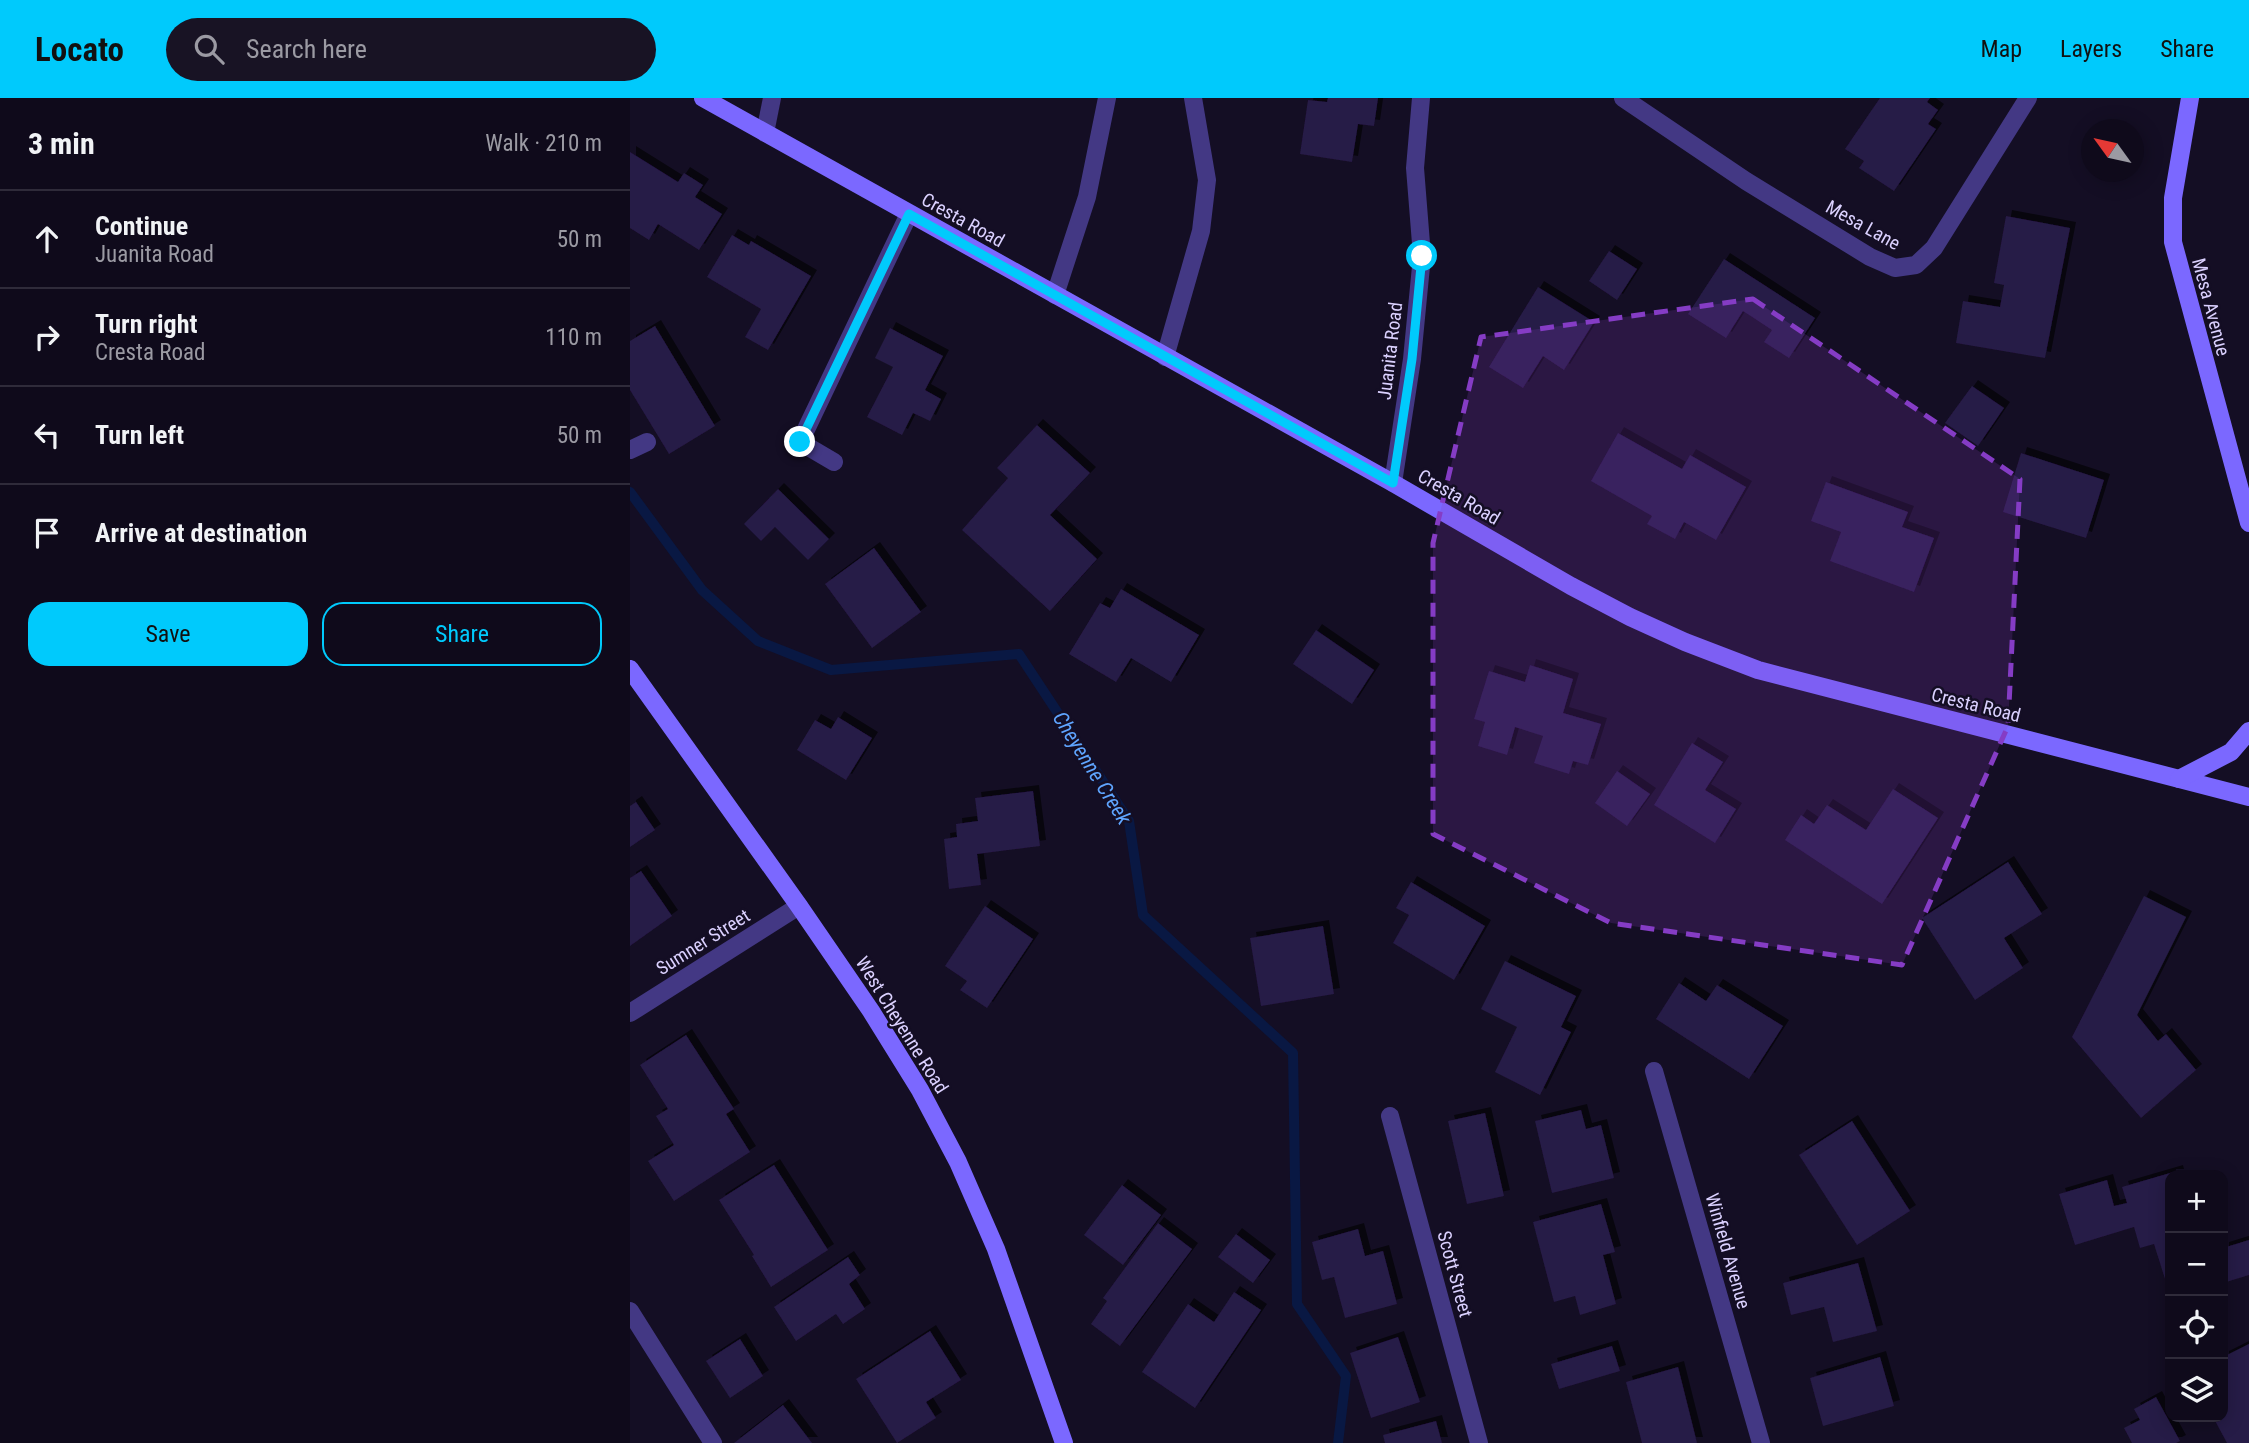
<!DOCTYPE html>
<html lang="en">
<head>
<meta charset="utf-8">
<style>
  body { margin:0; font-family:"Roboto Condensed",sans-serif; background:#181324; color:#f1f3f6 }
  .controls { position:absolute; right:21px; bottom:21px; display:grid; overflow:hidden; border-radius:14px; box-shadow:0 4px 18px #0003 }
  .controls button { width:63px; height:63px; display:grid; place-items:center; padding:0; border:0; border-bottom:2px solid #2f2b3a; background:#0f0a1b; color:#f1f3f6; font:35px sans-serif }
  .compass { position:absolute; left:1451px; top:21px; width:63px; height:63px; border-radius:50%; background:#0f0a1b; box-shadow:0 4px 18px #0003; rotate:303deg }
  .stop { position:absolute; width:21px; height:21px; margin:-16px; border:5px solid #00cafc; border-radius:50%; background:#fff }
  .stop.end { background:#00cafc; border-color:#fff; box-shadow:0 2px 7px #0008 }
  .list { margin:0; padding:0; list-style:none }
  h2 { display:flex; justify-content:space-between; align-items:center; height:91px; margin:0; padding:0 28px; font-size:30px }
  h2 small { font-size:23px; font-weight:400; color:#9b9aa3 }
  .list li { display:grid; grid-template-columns:46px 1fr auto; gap:21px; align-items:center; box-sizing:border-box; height:98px; padding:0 28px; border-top:2px solid #2f2b3a }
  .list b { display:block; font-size:26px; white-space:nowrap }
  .list p { margin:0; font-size:23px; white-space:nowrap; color:#9b9aa3 }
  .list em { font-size:23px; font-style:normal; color:#9b9aa3 }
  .actions { display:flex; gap:14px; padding:21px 28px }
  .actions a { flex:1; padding:16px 0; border:2px solid #00cafc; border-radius:21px; text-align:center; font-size:24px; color:#00cafc }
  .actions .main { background:#00cafc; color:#111 }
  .icon { flex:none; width:38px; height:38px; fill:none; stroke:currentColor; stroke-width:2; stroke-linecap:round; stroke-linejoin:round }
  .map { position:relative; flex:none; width:1619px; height:1345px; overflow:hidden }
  header { display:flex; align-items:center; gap:42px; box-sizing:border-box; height:98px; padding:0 35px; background:#00cafc; color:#111 }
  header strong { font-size:33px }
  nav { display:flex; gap:38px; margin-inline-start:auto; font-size:24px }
  .search { width:490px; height:63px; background:#181324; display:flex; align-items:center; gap:18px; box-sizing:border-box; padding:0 24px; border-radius:38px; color:#9b9aa3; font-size:26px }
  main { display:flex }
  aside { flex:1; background:#0f0a1b }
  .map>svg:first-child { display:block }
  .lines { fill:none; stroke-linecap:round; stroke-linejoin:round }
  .stream { stroke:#091843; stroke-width:10 }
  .building { fill:#271a46; filter:url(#shadow) }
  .lane { stroke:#433884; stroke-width:18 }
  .street { stroke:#433884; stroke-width:18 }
  .secondary { stroke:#7b68ff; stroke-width:18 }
  .route { stroke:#00cafc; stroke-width:9 }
  .marked { fill:#853cc5; fill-opacity:0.2; stroke:#853cc5; stroke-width:5; stroke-dasharray:14 9; stroke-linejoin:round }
  .labels { text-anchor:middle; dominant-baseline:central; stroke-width:5; stroke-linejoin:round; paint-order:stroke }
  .street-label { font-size:19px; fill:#dbd1ff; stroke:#140e24 }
  .water-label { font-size:21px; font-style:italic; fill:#5fa5ff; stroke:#140e24 }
</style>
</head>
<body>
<header>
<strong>Locato</strong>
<div class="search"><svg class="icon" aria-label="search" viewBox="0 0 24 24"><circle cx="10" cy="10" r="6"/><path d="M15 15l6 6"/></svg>Search here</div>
<nav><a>Map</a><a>Layers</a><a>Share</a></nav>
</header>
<main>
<aside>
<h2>3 min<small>Walk · 210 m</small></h2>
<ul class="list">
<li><svg class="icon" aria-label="ahead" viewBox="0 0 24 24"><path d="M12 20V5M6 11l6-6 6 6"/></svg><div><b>Continue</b><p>Juanita Road</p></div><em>50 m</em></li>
<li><svg class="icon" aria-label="right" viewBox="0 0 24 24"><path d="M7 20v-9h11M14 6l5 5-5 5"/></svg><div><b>Turn right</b><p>Cresta Road</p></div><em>110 m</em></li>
<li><svg class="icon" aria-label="left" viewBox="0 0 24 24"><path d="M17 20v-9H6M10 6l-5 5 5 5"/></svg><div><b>Turn left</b></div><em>50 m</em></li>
<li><svg class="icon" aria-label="arrive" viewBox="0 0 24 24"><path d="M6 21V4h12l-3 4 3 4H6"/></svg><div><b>Arrive at destination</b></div></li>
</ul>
<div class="actions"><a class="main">Save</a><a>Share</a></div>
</aside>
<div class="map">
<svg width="1619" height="1345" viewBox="0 0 1619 1345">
  <defs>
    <filter id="shadow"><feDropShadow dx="6" dy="-6" stdDeviation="0" flood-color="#0009"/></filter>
  </defs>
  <rect width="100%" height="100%" fill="#140e24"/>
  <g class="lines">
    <path class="stream" d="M0,394L72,492L128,543L201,572L389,556L499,723L513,817L663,955L667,1206L716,1278L708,1345"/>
  </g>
  <g class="building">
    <path d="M698,0H748L744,28L728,26L722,64L670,56L678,2L697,4Z"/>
    <path d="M1250,0H1300L1297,4L1308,12L1298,26L1306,31L1264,93L1229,70L1234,63L1215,51Z"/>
    <path d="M0,54L48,84L54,75L73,87L65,99L92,116L69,152L28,126L19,142L0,130Z"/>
    <path d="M1376,118L1440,130L1415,260L1326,245L1333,203L1370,209L1374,187L1364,185Z"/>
    <path d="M102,137L119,147L121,143L181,178L138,252L115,239L131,211L77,179Z"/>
    <path d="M979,153L1007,171L987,202L959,183Z"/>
    <path d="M1094,161L1185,220L1159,260L1134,244L1142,232L1113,213L1096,240L1058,216Z"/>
    <path d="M908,189L964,224L934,272L913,258L893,290L859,269Z"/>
    <path d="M25,228L85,328L39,356L0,292V243Z"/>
    <path d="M260,230L313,258L295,292L311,301L300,323L283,315L272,337L237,319L263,269L245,260Z"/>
    <path d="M1342,288L1374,310L1348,348L1315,325Z"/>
    <path d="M407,327L460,375L420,417L467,461L420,513L332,432L378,380L367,370Z"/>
    <path d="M988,335L1052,371L1060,357L1116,389L1086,442L1054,424L1045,441L1017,426L1022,418L961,383Z"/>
    <path d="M1391,355L1474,382L1456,440L1373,414Z"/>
    <path d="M1196,384L1278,414L1272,429L1304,440L1284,494L1200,463L1211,434L1181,423Z"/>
    <path d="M148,391L199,441L178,462L145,429L131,443L114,426Z"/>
    <path d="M244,450L291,514L242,550L195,486Z"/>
    <path d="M491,491L569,537L541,584L501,560L486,584L439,556L470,505L480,510Z"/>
    <path d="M686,532L744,572L722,606L663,566Z"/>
    <path d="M900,567L943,581L933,615L971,626L958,667L943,663L939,676L904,665L913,638L885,629L877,657L848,648L855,624L844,621L859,573L895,584Z"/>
    <path d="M208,619L242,640L216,682L167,652L185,622L201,631Z"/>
    <path d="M1062,645L1093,664L1075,692L1106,711L1085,745L1024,707Z"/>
    <path d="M987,673L1020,696L997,728L965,705Z"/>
    <path d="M1263,691L1308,720L1252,806L1155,742L1171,717L1184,726L1197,707L1236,732Z"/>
    <path d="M403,693L410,748L347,756L351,787L319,791L314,741L327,739L326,726L348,723L345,700Z"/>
    <path d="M6,704L25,732L0,749V708Z"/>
    <path d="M1378,764L1412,816L1374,840L1393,870L1345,902L1292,820Z"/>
    <path d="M11,773L42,818L0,848V780Z"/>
    <path d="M781,784L855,828L824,882L763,845L779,817L766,810Z"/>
    <path d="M1514,798L1556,819L1507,917L1528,943L1536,936L1566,972L1511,1020L1442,939Z"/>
    <path d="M355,808L403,841L357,910L330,892L337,883L315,868Z"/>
    <path d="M693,828L704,896L631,908L620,840Z"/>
    <path d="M875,863L946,898L931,929L941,934L910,997L865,974L887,929L851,911Z"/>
    <path d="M1049,885L1076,903L1087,887L1153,928L1119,981L1026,921Z"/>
    <path d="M56,937L104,1011L96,1016L120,1054L44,1103L18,1063L44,1047L26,1018L38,1011L10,967Z"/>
    <path d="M951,1012L956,1031L971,1027L984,1080L922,1095L905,1023Z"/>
    <path d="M855,1015L874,1098L837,1106L818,1023Z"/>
    <path d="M1222,1023L1280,1113L1227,1147L1169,1057Z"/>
    <path d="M144,1067L198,1152L141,1189L122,1158L124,1157L89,1102Z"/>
    <path d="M1547,1073L1548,1077H1540V1179L1535,1181L1524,1146L1510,1150L1504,1129L1445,1147L1429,1096L1477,1082L1484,1108L1497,1105L1492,1089Z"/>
    <path d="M492,1087L531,1117L493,1167L454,1137Z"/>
    <path d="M971,1106L985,1154L973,1157L986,1206L950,1217L945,1198L924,1204L903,1124Z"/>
    <path d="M528,1125L562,1151L490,1248L461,1226L477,1203L473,1200Z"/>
    <path d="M728,1131L735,1158L753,1153L767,1206L715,1220L704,1179L692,1182L682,1144Z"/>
    <path d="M606,1136L640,1162L623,1185L588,1159Z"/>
    <path d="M1619,1142V1177L1593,1185V1150Z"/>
    <path d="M218,1159L230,1177L219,1186L235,1211L213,1226L206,1216L166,1243L144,1209Z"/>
    <path d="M1228,1165L1247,1233L1203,1244L1194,1209L1161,1217L1153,1185Z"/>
    <path d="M604,1194L631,1212L565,1310L512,1274L558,1206L584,1224Z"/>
    <path d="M300,1233L331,1282L296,1304L306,1320L267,1345L226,1281Z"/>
    <path d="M768,1239L790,1304L741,1320L720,1255Z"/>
    <path d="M110,1241L133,1278L100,1300L76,1263Z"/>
    <path d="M1619,1246V1345H1597L1583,1319H1593V1259Z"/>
    <path d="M982,1248L990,1273L929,1291L921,1266Z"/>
    <path d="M1250,1259L1264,1308L1193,1328L1180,1280Z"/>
    <path d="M1048,1269L1067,1345H1012L996,1284Z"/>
    <path d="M1526,1299L1550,1343L1546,1345H1502L1494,1330L1510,1322L1504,1311Z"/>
    <path d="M153,1307L182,1345H104Z"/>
    <path d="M806,1323L812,1345H755L753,1337Z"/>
  </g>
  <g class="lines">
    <g class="lane">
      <path d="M425,197L457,99L477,0"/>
      <path d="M535,259L571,133L577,82L563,0"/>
      <path d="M0,352L17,344"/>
      <path d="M0,1213L83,1345"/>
    </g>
    <g class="street">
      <path d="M993,0L1116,83L1240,159L1265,170L1286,167L1304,150L1398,0"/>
      <path d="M135,35L142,0"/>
      <path d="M204,364L170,344L279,116"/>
      <path d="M763,385L782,261L792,158L785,70L791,0"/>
      <path d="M0,915L169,808"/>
      <path d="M1024,973L1131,1345"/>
      <path d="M760,1018L849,1345"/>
    </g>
    <g class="secondary">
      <path d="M73,0L763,385L941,488L1000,519L1055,544L1128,572L1619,699"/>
      <path d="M1560,0L1543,100V144L1619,425"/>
      <path d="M0,571L169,808L241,913L290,992L328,1064L366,1151L434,1345"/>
      <path d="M1549,681L1601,654L1619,633"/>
    </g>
  </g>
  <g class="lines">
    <path class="route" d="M170,344L279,116L763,385L782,261L792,158"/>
  </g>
  <path class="marked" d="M1123,201L1390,381L1378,628L1272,867L981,825L803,736V445L851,239Z"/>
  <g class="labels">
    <g class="street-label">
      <text transform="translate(333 122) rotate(29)">Cresta Road</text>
      <text transform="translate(1233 127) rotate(29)">Mesa Lane</text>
      <text transform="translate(1581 209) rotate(75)">Mesa Avenue</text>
      <text transform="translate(760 253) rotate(-83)">Juanita Road</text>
      <text transform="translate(829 399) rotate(30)">Cresta Road</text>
      <text transform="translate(1346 607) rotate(14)">Cresta Road</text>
      <text transform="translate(73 844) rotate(-32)">Sumner Street</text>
      <text transform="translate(272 927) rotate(58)">West Cheyenne Road</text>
      <text transform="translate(1098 1153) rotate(74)">Winfield Avenue</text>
      <text transform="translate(825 1176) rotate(75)">Scott Street</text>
    </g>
    <g class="water-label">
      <text transform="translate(462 670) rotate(58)">Cheyenne Creek</text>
    </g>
  </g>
</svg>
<div class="controls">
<button>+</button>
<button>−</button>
<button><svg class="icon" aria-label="locate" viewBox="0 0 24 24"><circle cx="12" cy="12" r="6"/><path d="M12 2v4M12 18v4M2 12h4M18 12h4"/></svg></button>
<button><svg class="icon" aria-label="layers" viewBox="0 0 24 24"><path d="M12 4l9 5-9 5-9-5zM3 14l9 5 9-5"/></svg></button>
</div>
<svg class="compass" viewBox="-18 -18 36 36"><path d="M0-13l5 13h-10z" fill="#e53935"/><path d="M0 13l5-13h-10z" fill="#9b9aa3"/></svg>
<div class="stop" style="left:792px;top:158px"></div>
<div class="stop end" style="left:170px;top:344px"></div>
</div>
</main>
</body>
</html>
